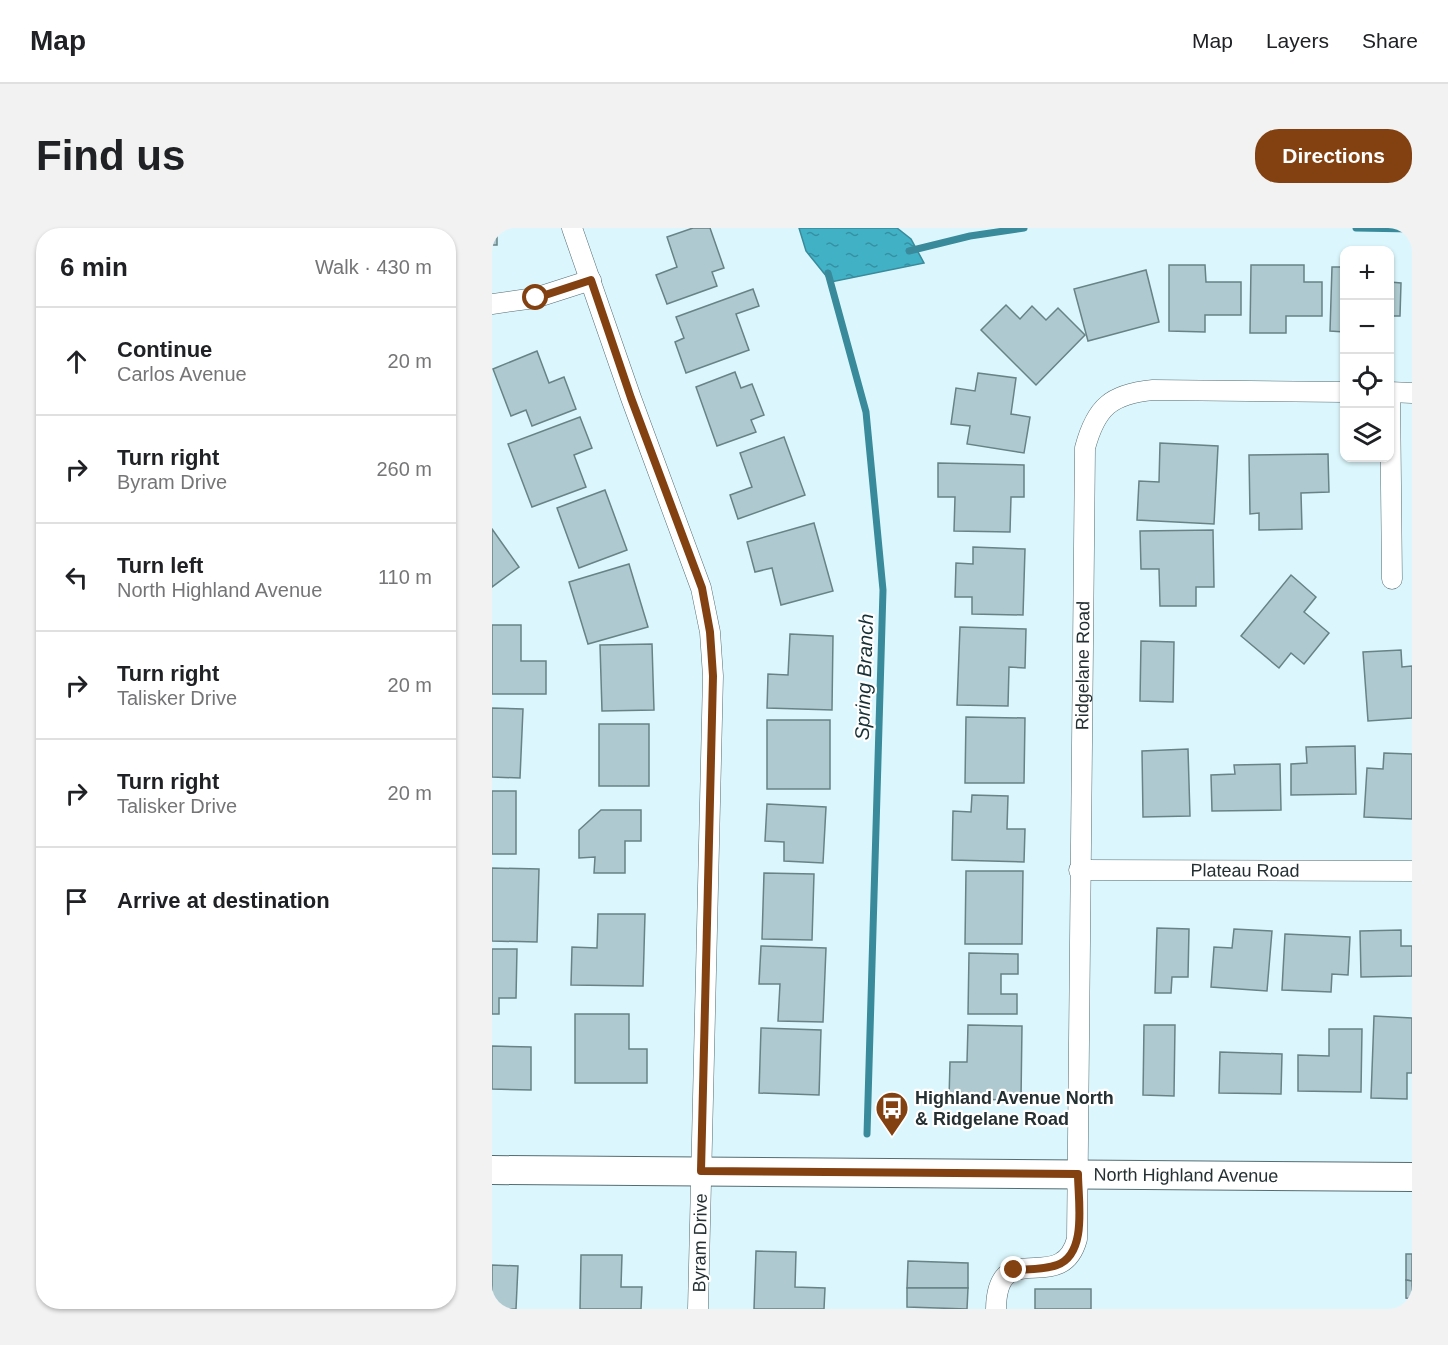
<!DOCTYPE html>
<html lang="en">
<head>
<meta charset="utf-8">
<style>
  body { margin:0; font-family:Helvetica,sans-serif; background:#f2f2f2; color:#202124 }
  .controls { position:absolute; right:18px; top:18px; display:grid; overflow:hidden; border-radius:12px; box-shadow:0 2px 4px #0004 }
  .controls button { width:54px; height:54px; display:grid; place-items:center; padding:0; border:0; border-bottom:2px solid #e0e0e0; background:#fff; color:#202124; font:30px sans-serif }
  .stop { position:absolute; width:18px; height:18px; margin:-14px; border:4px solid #834111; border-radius:50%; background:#fff }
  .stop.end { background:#834111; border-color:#fff; box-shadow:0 2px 6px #0008 }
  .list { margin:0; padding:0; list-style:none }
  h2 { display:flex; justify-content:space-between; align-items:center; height:78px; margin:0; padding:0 24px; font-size:26px }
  h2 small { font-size:20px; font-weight:400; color:#757577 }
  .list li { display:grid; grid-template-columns:39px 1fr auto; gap:18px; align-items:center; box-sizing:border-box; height:108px; padding:0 24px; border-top:2px solid #e0e0e0 }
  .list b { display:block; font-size:22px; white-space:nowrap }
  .list p { margin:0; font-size:20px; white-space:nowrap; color:#757577 }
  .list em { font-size:20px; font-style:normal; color:#757577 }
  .icon { flex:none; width:33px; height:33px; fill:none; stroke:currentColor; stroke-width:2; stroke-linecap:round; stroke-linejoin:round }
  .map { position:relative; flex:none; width:920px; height:1081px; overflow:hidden; border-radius:24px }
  header { display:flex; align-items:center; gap:36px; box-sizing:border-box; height:84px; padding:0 30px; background:#fff; border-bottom:2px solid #e0e0e0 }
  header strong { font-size:28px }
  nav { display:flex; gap:33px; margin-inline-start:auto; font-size:21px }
  .intro { display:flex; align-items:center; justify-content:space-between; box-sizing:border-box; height:144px; padding:0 36px }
  h1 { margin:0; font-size:42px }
  .button { padding:15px 27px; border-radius:24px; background:#834111; color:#fff; font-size:21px; font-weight:700 }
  main { display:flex; gap:36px; padding:0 36px }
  aside { flex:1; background:#fff; border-radius:24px; box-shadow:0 2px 4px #0004 }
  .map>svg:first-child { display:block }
  .water { fill:url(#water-ripples); stroke:#398a9a; stroke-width:1.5 }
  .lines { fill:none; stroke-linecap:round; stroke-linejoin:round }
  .stream { stroke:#398a9a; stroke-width:7 }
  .building { fill:#aec9cf; stroke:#688287; stroke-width:1.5 }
  .street-casing { stroke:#536c72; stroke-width:21 }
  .secondary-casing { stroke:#536c72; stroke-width:30 }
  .street { stroke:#fff; stroke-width:20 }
  .secondary { stroke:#fff; stroke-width:28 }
  .route { stroke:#834111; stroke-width:8 }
  .labels { text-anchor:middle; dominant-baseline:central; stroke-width:4.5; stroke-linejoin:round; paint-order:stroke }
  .street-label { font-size:18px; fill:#253033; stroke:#fff }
  .poi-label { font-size:18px; font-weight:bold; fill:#253033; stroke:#fff; text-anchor:start }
  .water-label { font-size:20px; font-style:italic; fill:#173035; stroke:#fff }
</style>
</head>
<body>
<header>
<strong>Map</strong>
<nav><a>Map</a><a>Layers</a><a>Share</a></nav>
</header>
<div class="intro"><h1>Find us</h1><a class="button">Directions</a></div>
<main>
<aside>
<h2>6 min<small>Walk · 430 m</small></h2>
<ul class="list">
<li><svg class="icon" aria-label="ahead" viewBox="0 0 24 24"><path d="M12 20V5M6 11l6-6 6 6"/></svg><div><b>Continue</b><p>Carlos Avenue</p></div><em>20 m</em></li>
<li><svg class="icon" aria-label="right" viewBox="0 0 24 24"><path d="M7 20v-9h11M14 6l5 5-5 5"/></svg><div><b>Turn right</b><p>Byram Drive</p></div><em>260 m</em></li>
<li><svg class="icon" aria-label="left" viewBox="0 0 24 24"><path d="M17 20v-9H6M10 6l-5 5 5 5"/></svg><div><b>Turn left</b><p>North Highland Avenue</p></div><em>110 m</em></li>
<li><svg class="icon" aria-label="right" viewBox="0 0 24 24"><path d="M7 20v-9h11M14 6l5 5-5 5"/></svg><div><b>Turn right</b><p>Talisker Drive</p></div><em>20 m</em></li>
<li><svg class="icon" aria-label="right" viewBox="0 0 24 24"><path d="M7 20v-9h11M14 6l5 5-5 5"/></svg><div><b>Turn right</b><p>Talisker Drive</p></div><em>20 m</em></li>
<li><svg class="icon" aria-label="arrive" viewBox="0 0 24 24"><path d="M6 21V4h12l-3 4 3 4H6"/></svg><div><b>Arrive at destination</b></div></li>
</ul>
</aside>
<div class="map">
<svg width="920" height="1081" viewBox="0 0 920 1081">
  <defs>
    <pattern id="water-ripples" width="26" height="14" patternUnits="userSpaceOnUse" patternTransform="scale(1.5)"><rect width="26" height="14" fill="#41b1c6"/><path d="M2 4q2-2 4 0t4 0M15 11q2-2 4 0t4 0" fill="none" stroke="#3690a1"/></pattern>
  </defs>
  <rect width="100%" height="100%" fill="#dbf7fd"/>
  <path class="water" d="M307,0H405L419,11L432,35L339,54L314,23Z"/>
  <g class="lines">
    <g class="stream">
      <path d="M864,0L920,1"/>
      <path d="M417,23L478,8L532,0"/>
      <path d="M336,45L374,184L391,362L375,906"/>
    </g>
  </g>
  <g class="building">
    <rect x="0" y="0" width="5" height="17"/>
    <path d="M201,0H218L232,40L220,44L225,58L175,76L164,47L185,39L175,9Z"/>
    <path d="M677,37H713L714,54H749V87H713V104L677,103Z"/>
    <path d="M759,37H812V54H830V88H794V105H758Z"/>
    <path d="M840,39H852V104L838,103Z"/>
    <path d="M654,42L667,94L596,113L582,61Z"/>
    <path d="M898,54L909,55L908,88H898Z"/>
    <path d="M261,61L267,78L244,86L257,122L194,145L183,114L192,110L184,89Z"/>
    <path d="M514,77L528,91L540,78L554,92L566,80L593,107L544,157L489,102Z"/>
    <path d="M45,123L57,155L72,149L84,181L40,198L34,182L19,188L1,141Z"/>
    <path d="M243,144L249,160L260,156L272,187L259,192L264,204L225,218L204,159Z"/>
    <path d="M486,145L524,150L519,186L538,189L532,225L475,216L478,198L459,196L464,160L483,163Z"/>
    <path d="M88,189L100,220L82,227L94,259L40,279L16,216Z"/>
    <path d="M292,209L313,267L246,291L238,267L260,259L248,225Z"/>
    <path d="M668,215L726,218L722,296L645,292L647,253L667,254Z"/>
    <path d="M836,226L837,264L809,265L810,301L767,302V285L758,286L757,227Z"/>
    <path d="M446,235L532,237V269H519L518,304L462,303L463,269H446Z"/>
    <path d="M113,262L135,322L87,340L65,280Z"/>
    <path d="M322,295L341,363L289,377L280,340L263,344L255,314Z"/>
    <path d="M0,301L27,339L0,359Z"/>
    <path d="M721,302L722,359H704V378H668L667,341H649L648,303Z"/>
    <path d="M481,319L533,321L531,387L480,386V369H463L464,335L481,336Z"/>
    <path d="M137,336L156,399L96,416L77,354Z"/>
    <path d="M799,347L824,369L812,384L837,405L812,436L799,425L787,440L749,408Z"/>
    <path d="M0,397H29V433H54V466H0Z"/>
    <path d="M468,399L534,401L533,440L517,439L516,478L465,477Z"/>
    <path d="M298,406L341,408L340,482L275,480L276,446L296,447Z"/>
    <path d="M649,413L682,414L681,474L648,473Z"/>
    <path d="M160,416L162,482L110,483L108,417Z"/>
    <path d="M909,422L910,439L920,438V490L876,493L871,424Z"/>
    <path d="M0,480L31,481L28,550L0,549Z"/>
    <path d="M474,489L533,490L532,555H473Z"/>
    <rect x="275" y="492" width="63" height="69"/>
    <rect x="107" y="496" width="50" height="62"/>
    <path d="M863,518L864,566L799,567V536L815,535L814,519Z"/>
    <path d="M696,521L698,588L651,589L650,523Z"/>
    <path d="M892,525L920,526V591L872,589L875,540L891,541Z"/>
    <path d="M788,536L789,582L720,583L719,547L743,546L742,537Z"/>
    <rect x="0" y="563" width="24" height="63"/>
    <path d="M480,567L516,568L515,601H533L532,634L460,632L461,583L479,584Z"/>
    <path d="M275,576L334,579L331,635L292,633V614L273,613Z"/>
    <path d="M109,582H149V613H133V645H102L103,629L87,630V602Z"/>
    <path d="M0,640L47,641L45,714L0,713Z"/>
    <path d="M474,643H531L530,716H473Z"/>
    <path d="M272,645L322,646L320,712L270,711Z"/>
    <path d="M106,686H153L151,758L79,757L80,719L105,720Z"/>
    <path d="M665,700L697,701L696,749H680L679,765H663Z"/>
    <path d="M742,701L780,703L775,763L719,759L722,719L740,720Z"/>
    <path d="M909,702V718H920V748L869,749L868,703Z"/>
    <path d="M793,706L858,709L856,747L840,746L839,764L790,762Z"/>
    <path d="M269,718L334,720L331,794L286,793L288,756H267Z"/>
    <path d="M0,721H25L24,770H7V786H0Z"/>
    <path d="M477,725L526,726V746H509V766H525V786H476Z"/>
    <path d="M83,786H137V821H155V855H83Z"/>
    <path d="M882,788L920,790V845H915V871L879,870Z"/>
    <path d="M476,797L530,798L529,872L457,871L458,834H475Z"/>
    <path d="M652,797H683L682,868L651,867Z"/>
    <path d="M269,800L329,802L327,867L267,865Z"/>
    <path d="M837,801H870L869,864L806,863V827L837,828Z"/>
    <path d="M0,818L39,819V862L0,861Z"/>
    <path d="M728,824L790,826L789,866L727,865Z"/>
    <path d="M264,1023L304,1024L303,1059L333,1060L332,1081H262Z"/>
    <path d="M914,1026H920V1053L914,1052Z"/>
    <path d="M89,1027H130L129,1059H150L149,1081H88Z"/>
    <path d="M416,1033L476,1035V1060H415Z"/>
    <path d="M0,1037L26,1038L24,1081H0Z"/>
    <path d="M914,1052L920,1053V1071L914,1070Z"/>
    <path d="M415,1060H476L475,1081L415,1079Z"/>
    <rect x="543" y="1061" width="56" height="20"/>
  </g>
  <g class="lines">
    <defs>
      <g id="street">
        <path d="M80,0L139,170L209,360L218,404L221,448L206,1081"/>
        <path d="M0,76L43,70L99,52"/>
        <path d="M898,164L900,351"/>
        <path d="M898,164L920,165"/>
        <path id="s1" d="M587,642L920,643"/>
        <path id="s2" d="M504,1081C505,1006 569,1070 585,1011L593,220C604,179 619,166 661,162L852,164"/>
      </g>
      <g id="secondary">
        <path id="s3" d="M0,942L920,949"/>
      </g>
    </defs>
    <use href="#street" class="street-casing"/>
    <use href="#secondary" class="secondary-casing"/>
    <use href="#street" class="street"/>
    <use href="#secondary" class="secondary"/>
  </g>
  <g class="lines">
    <path class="route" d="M44,70L99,52L139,170L210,360L218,404L221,448L209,943L586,946C586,972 596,1026 565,1037C552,1042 536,1041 522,1042"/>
  </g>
  <defs>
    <symbol id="bus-pin" viewBox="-11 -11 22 30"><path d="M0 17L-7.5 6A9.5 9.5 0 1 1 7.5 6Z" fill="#834111" stroke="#fff"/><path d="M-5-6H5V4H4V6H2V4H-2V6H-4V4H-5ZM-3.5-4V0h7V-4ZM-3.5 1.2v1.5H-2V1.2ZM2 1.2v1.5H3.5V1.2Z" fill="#fff"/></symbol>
  </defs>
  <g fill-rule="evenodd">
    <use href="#bus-pin" x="381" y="861" width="38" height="52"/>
  </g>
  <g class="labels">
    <g class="street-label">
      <text stroke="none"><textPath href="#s2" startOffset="696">Ridgelane Road</textPath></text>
      <text stroke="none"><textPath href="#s1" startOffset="166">Plateau Road</textPath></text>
      <text stroke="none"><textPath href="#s3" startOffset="694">North Highland Avenue</textPath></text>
      <text transform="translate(208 1015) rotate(-89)">Byram Drive</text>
    </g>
    <g class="poi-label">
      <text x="423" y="870">Highland Avenue North<tspan x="423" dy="21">&amp; Ridgelane Road</tspan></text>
    </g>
    <g class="water-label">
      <text transform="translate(372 449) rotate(-88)">Spring Branch</text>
    </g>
  </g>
</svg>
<div class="controls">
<button>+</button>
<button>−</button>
<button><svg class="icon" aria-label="locate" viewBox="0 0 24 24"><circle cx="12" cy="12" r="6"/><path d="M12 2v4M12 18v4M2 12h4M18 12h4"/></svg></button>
<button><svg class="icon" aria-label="layers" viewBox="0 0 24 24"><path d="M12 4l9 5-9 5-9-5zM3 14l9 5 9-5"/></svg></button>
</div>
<div class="stop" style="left:44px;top:70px"></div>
<div class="stop end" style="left:522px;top:1042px"></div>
</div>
</main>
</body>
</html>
